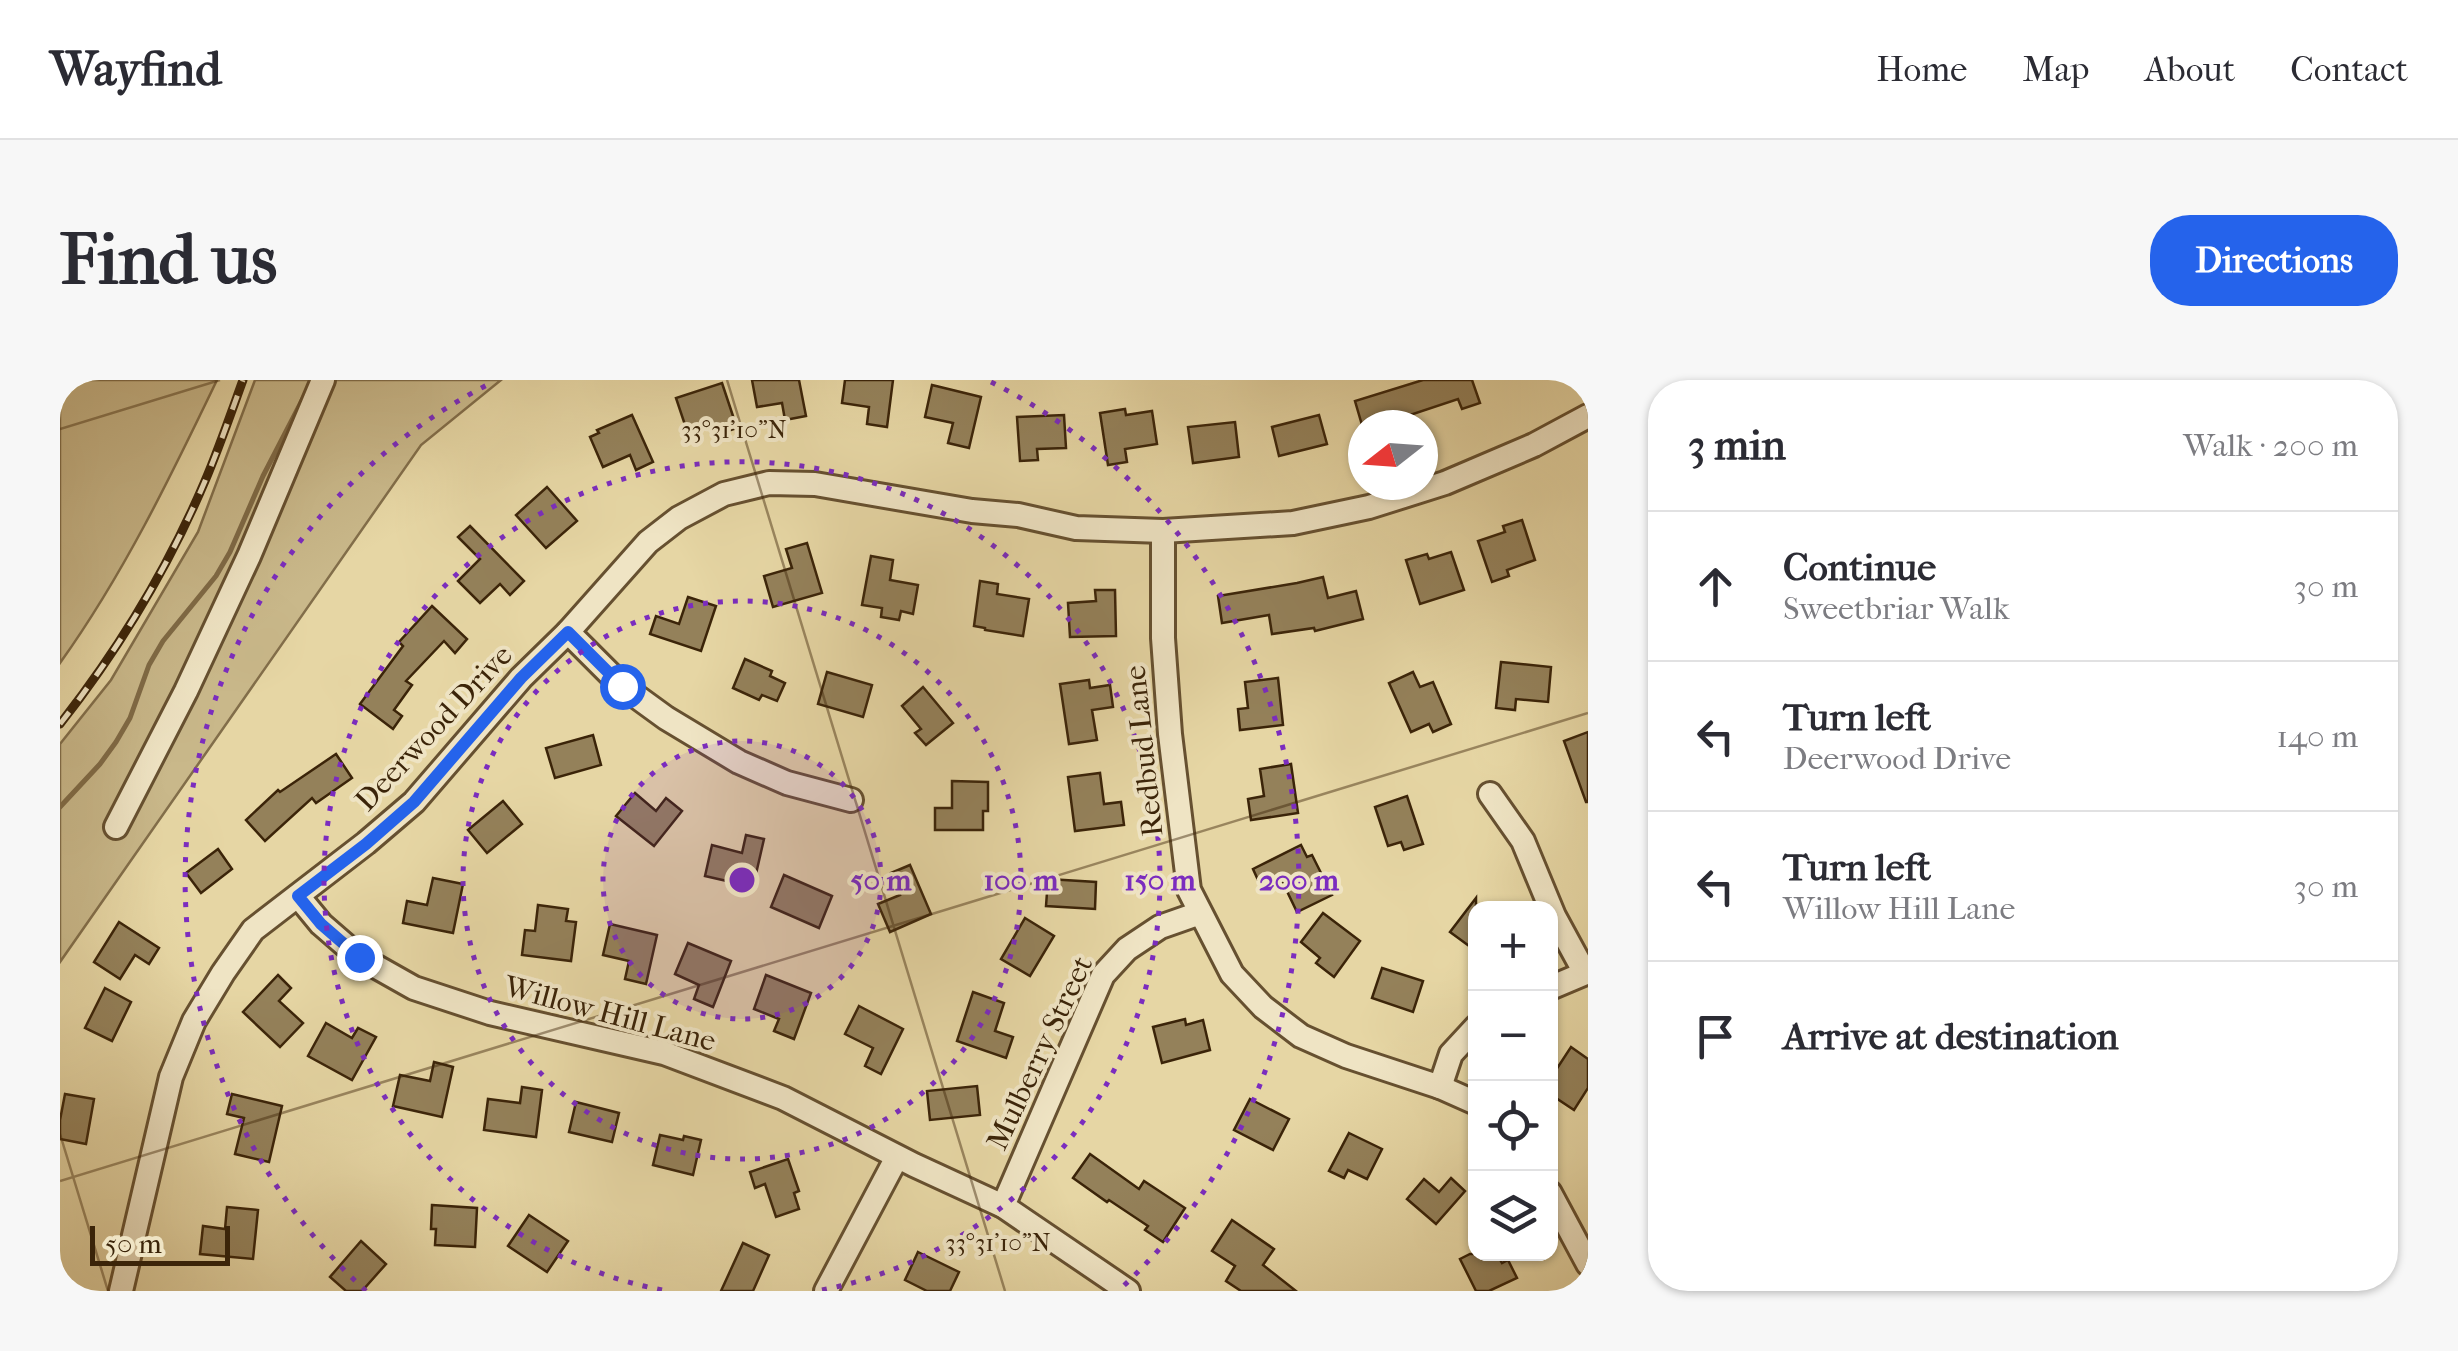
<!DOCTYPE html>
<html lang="en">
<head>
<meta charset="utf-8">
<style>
  body { margin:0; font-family:"IM FELL French Canon",serif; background:#f7f7f7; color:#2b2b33 }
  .controls { position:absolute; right:30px; bottom:30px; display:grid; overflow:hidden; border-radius:20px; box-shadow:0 2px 8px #0004 }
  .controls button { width:90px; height:90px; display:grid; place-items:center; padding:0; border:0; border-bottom:2px solid #e1e1e2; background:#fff; color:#2b2b33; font:50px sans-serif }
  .compass { position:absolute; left:1288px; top:30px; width:90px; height:90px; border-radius:50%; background:#fff; box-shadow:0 2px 8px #0004; rotate:253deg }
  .scale { position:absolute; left:30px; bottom:25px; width:140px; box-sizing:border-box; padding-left:10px; border:5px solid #3b2409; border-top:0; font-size:28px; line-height:35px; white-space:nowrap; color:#3b2409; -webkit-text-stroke:8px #efe4c4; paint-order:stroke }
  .stop { position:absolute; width:30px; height:30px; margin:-22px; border:8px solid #2563eb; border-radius:50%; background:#fff }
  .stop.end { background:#2563eb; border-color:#fff; box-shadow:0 2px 10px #0008 }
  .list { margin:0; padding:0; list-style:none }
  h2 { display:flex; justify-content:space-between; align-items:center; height:130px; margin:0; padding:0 40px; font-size:42px }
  h2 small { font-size:32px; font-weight:400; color:#7c7c81 }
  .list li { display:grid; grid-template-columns:65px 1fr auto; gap:30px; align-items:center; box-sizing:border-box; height:150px; padding:0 40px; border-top:2px solid #e1e1e2 }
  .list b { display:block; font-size:38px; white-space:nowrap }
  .list p { margin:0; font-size:32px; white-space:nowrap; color:#7c7c81 }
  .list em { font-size:32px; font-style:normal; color:#7c7c81 }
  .icon { flex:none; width:55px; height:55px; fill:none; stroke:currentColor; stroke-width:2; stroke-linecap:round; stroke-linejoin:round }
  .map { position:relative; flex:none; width:1528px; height:911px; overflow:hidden; border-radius:40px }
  header { display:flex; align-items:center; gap:60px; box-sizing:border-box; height:140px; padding:0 50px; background:#fff; border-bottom:2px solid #e1e1e2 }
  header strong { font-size:48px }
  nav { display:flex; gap:55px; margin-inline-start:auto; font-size:35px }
  .intro { display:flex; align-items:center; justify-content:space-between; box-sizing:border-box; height:240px; padding:0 60px }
  h1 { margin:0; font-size:70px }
  .button { padding:25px 45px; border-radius:40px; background:#2563eb; color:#fff; font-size:35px; font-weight:700 }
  main { display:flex; gap:60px; padding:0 60px }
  aside { flex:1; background:#fff; border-radius:40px; box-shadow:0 2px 8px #0004 }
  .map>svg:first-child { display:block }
  .green { fill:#c9b88a; stroke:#826e4a; stroke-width:2.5 }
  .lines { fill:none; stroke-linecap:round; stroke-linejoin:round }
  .stream { stroke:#7f6a46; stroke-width:5 }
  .building { fill:#94815a; stroke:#3b2409; stroke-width:2.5 }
  .minor-casing { stroke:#665030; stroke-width:28 }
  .minor { stroke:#efe4c4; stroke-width:22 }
  .rail-casing { stroke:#3b2409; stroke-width:9 }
  .rail { stroke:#efe4c4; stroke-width:5; stroke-dasharray:15; stroke-linecap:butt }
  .route { stroke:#2563eb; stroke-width:12 }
  .ticks { fill:none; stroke:#3b2409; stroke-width:2.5; stroke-opacity:0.45 }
  .ring { fill:none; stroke:#7b2cbf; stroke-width:5; stroke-dasharray:5 10 }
  .labels { text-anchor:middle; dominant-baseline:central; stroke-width:8; stroke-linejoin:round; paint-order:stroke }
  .street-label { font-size:30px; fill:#3b2409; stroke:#efe4c4 }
  .ticks-label { font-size:25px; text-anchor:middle; fill:#3b2409; stroke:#efe4c4; stroke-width:8; stroke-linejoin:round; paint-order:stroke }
  .centre { fill:#7b2cbf; stroke:#efe4c4; stroke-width:5 }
  .ring-label { font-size:30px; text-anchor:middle; font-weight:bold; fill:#7b2cbf; stroke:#efe4c4; stroke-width:8; stroke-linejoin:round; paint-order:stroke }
</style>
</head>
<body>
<header>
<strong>Wayfind</strong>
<nav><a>Home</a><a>Map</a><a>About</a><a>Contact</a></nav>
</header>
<div class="intro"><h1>Find us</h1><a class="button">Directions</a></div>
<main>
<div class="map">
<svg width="1528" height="911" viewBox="0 0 1528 911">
  <rect width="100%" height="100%" fill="#e6d6a4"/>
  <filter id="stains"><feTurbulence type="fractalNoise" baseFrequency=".002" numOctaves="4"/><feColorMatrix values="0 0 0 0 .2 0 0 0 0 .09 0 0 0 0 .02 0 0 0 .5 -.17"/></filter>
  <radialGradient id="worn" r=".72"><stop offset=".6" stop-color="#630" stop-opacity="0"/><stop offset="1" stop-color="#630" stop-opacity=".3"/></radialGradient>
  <g class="green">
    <path d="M0,0H157C110,98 63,195 0,283Z"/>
    <path d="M195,0H441L361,65L0,582V364L51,300L138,152Z"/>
  </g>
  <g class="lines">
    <path class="stream" d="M0,427L40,384L56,362L70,338L89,285L103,261L156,196L170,172L203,96L249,7"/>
  </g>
  <g class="building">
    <path d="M692,0H739L746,36L725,40L722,23L697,27Z"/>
    <path d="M785,0H833L827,47L807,44L809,27L782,23Z"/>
    <path d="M1363,0H1412L1420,23L1402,29L1398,19L1320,45H1302L1295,21Z"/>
    <path d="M662,3L677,48L656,55L651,40L626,48L616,18Z"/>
    <path d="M872,5L921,17L909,68L888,63L893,43L865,37Z"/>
    <path d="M1065,29L1066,35L1092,31L1097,64L1065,69L1067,82L1048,85L1040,33Z"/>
    <path d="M572,35L593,82L576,90L570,75L543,87L530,57L539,53L537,50Z"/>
    <path d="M1004,35L1006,68L977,69L978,80L960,81L957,37Z"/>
    <path d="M1259,35L1267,64L1219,76L1212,47Z"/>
    <path d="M1175,42L1179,77L1133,83L1128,47Z"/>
    <path d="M487,107L517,141L486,168L456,135Z"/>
    <path d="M1462,140L1475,180L1447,190L1449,196L1432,202L1418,161L1445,152L1443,146Z"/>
    <path d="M410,146L464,201L450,215L440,204L420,223L398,201L420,179L398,157Z"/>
    <path d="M747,163L762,213L713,227L704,196L732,188L726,169Z"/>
    <path d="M1391,172L1404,210L1360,224L1346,180L1367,174L1369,179Z"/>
    <path d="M811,176L833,180L830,200L858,205L853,234L841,231L839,240L821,237L822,228L802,225Z"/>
    <path d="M1263,197L1268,218L1296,211L1303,239L1255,251L1254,248L1212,254L1209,235L1162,243L1158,216L1237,203Z"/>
    <path d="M920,201L938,204L937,214L969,219L963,256L925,250V248L914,246Z"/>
    <path d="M1035,210H1055L1056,256L1010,257L1008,223L1036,221Z"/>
    <path d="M628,217L656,226L641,271L590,254L596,236L619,244Z"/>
    <path d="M372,226L407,259L395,273L384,261L346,301L352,305L334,330L342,336L333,349L300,324L343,266L339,262Z"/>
    <path d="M685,279L712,291L710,296L725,303L717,321L702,315L699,320L673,308Z"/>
    <path d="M1441,282L1491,287L1488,322L1456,319L1455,330L1436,328Z"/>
    <path d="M767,292L812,305L803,337L758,324Z"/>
    <path d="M1353,292L1360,307L1373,302L1391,344L1373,352L1369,344L1351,352L1329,303Z"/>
    <path d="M1218,298L1223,345L1180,350L1178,329L1188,328L1185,302Z"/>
    <path d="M1029,300L1030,308L1050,305L1053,327L1032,330L1037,360L1009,364L1000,304Z"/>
    <path d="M863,307L893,343L866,365L855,353L861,349L842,326Z"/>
    <path d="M1528,352V422H1526L1504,361Z"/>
    <path d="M533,355L541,385L495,398L486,368Z"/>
    <path d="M276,374L292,398L256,423L252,418L205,461L186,440L218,410L220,412Z"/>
    <path d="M1231,384L1238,433L1191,440L1188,419L1204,416L1200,389Z"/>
    <path d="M1040,393L1044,424L1061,422L1064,445L1015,451L1008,397Z"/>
    <path d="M892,401L928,402V431H923V450H875V428H892Z"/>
    <path d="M575,413L596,431L606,418L622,431L594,466L556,436Z"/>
    <path d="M1347,416L1363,464L1344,470L1341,462L1328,466L1315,427Z"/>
    <path d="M443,421L462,444L427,473L408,450Z"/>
    <path d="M686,455L704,459L693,507L645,496L652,465L682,473Z"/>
    <path d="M1241,465L1247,477L1252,475L1272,515L1237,532L1222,501L1203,511L1193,489Z"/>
    <path d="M158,469L172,489L141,513L126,493Z"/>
    <path d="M850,485L871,534L830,552L818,524L840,515L831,493Z"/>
    <path d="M724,495L772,516L759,548L711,527Z"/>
    <path d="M373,498L403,504L393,553L343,543L347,521L367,525Z"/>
    <path d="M988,499L1036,502L1035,529L986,526Z"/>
    <path d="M1416,518V571L1390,552Z"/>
    <path d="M478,525L508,529L506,541L516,542L511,581L462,575L465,550L475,551Z"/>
    <path d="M1263,533L1300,561L1274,597L1256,583L1260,578L1241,562Z"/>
    <path d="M965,538L994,556L970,596L941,579Z"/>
    <path d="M59,542L99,568L89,584L75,575L60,599L34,582Z"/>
    <path d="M550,544L597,555L586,604L565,599L569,581L543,575Z"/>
    <path d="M628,563L671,581L653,627L634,619L639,605L615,594Z"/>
    <path d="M1322,588L1363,601L1353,632L1312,618Z"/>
    <path d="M218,595L231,608L219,621L243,643L220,667L183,632Z"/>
    <path d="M706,595L751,613L734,659L714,651L719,639L694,629Z"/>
    <path d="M45,608L71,622L52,661L25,648Z"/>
    <path d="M913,612L944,623L935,651L953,657L946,678L897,661Z"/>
    <path d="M799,626L843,649L821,694L805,686L813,668L785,654Z"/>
    <path d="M1125,639L1126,645L1143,640L1150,670L1102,683L1093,647Z"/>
    <path d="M266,643L292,658L298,648L316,657L292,700L248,676Z"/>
    <path d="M1511,667L1528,679V708L1514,730L1490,714V699Z"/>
    <path d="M374,682L393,687L382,737L333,726L340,695L370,701Z"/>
    <path d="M917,706L920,735L870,740L867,711Z"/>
    <path d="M462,707L482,710L476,757L424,750L428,719L460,723Z"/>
    <path d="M5,714L34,719L26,764L0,759V740Z"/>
    <path d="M172,714L222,726L209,782L175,774L184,738L167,734Z"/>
    <path d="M1190,719L1229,739L1213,770L1174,750Z"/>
    <path d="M516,722L559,733L552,762L509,752Z"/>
    <path d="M1289,753L1322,769L1307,799L1288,790L1284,798L1269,791Z"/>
    <path d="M600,755L623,760L624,756L641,760L633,795L593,785Z"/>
    <path d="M1030,774L1079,809L1084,801L1125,828L1103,862L1085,850L1088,846L1049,820L1047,822L1013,798Z"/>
    <path d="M728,779L739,811L734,813L739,829L716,837L705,804L695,808L690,792Z"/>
    <path d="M1391,798L1405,811L1376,844L1347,819L1364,799L1379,812Z"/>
    <path d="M372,825L417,828L415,867L375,865L376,849H371Z"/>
    <path d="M167,827L198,830L193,879L140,874L143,846L165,849Z"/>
    <path d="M469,835L508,861L487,892L448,866Z"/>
    <path d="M1172,840L1214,869L1203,885L1236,911H1181L1166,901L1175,886L1152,871Z"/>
    <path d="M301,861L326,884L302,911H286L270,897Z"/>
    <path d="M683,863L709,875L693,911H661Z"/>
    <path d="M858,872L899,892L890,911H867L845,900Z"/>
    <path d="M1410,874H1437L1442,883L1448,880L1457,898L1429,911H1416L1400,879Z"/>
  </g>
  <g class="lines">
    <defs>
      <g id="minor">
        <path d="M1103,151V258L1110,354L1129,510L1172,594L1203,627L1241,656L1286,676L1380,707L1416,723"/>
        <path d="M508,252L562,306L606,338L679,382L727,403L791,420"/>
        <path d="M1430,414L1463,461L1494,536L1525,593"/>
        <path d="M56,447L126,311L189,176L263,0"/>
        <path d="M238,516L261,544L299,577L354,608L430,633L604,673L723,718L854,785L943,826L1068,911"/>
        <path d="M1490,608L1528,592"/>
        <path d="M1380,707L1391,674L1416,647"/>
        <path d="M1490,813L1528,884"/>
        <path d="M943,826L1043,595L1067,569L1100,547L1140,533"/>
        <path d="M61,911L111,697L134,641L163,593L193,550L306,463L354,422L461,298L508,252L588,162L619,138L664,114L709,103L755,104L912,131L958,135L1016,148L1103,151L1233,143L1309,127L1385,103L1474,65L1528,36"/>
        <path d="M766,911L837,777"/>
      </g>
    </defs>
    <use href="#minor" class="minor-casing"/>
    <use href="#minor" class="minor"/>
    <defs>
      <path id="rail" d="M0,344C59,269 108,188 145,101C159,68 171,33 183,0"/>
    </defs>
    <use href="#rail" class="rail-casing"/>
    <use href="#rail" class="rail"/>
  </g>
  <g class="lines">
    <path class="route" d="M299,577L261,544L238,516L306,464L354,422L461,298L508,252L562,306"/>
  </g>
  <path class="ticks" d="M667,0L945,911M0,49L160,0M0,754L48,911M0,801L1528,333"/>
  <circle cx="682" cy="500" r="139" fill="#7b2cbf" fill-opacity=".12"/>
  <g class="ring">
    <circle cx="682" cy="500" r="139"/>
    <circle cx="682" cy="500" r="279"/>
    <path d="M602 910A418 418 0 1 1 762 910"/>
    <path d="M306 911A557 557 0 0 1 433 2M931 2A557 557 0 0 1 1058 911"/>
  </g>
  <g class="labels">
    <g class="street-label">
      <text transform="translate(374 348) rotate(-47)">Deerwood Drive</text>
      <text transform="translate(1084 371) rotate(-96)">Redbud Lane</text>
      <text transform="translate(550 634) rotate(15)">Willow Hill Lane</text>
      <text transform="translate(980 673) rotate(-65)">Mulberry Street</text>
    </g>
  </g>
  <g class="ticks-label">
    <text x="674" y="58">33°31'10"N</text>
    <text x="938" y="871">33°31'10"N</text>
  </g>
  <circle cx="682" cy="500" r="15" class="centre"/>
  <g class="ring-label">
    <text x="821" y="510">50 m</text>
    <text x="961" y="510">100 m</text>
    <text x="1100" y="510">150 m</text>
    <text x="1239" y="510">200 m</text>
  </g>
  <rect width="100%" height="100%" filter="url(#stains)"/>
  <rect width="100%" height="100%" fill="url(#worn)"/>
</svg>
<div class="controls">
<button>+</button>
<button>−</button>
<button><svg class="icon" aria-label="locate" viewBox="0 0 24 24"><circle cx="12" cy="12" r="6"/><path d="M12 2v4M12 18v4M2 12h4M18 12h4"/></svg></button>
<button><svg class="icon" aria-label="layers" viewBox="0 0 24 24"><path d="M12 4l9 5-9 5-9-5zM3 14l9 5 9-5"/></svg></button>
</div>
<svg class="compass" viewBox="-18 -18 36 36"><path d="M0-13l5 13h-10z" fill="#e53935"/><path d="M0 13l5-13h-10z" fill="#7c7c81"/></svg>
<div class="scale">50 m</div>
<div class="stop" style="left:562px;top:306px"></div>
<div class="stop end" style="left:299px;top:577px"></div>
</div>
<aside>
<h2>3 min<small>Walk · 200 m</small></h2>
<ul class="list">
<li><svg class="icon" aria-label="ahead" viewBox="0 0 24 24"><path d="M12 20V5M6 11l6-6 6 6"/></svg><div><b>Continue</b><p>Sweetbriar Walk</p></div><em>30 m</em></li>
<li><svg class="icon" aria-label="left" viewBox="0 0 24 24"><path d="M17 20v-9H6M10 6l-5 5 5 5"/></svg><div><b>Turn left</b><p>Deerwood Drive</p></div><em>140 m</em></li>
<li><svg class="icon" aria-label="left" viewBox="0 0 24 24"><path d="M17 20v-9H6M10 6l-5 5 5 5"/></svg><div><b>Turn left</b><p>Willow Hill Lane</p></div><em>30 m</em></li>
<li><svg class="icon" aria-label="arrive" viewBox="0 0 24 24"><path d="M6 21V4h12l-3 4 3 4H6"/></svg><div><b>Arrive at destination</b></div></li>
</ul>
</aside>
</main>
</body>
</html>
